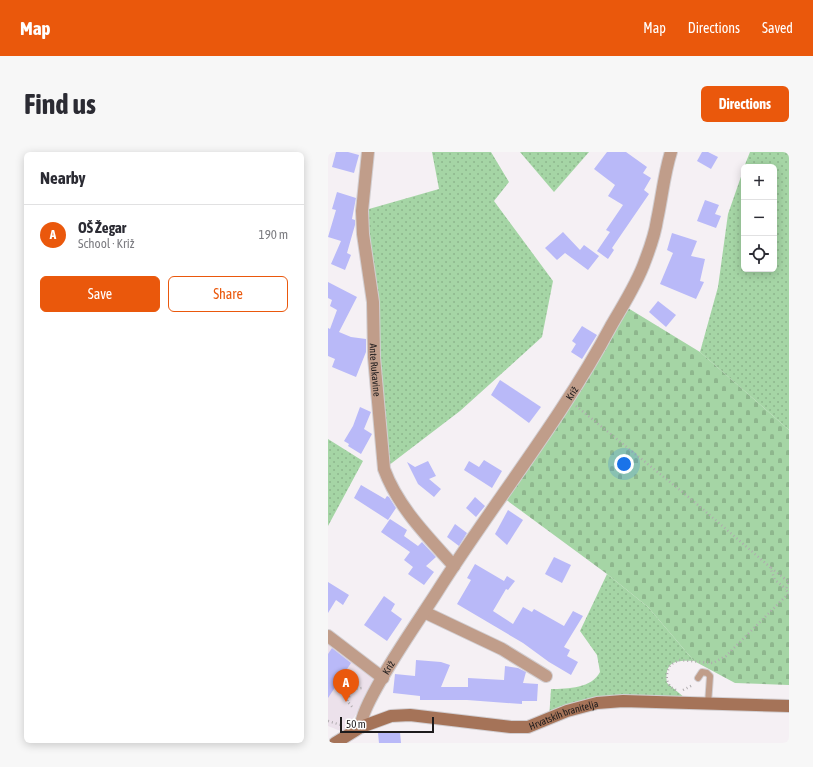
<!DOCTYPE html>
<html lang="en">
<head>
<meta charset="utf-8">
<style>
  body { margin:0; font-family:"Asap Condensed",sans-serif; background:#f7f7f7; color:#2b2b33 }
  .controls { position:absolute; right:12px; top:12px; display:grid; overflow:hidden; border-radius:6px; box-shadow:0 2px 10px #0003 }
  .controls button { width:36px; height:36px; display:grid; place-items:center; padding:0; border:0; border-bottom:1px solid #e1e1e2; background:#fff; color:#2b2b33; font:20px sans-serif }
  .scale { position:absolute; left:12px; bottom:10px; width:94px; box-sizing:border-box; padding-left:4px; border:2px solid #1d1b1c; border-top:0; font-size:11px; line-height:14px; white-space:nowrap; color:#1d1b1c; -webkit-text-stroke:3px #fff; paint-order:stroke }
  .you { position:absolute; left:296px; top:312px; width:14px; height:14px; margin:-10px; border:3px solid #fff; border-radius:50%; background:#1a73e8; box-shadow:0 0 0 6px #1a73e833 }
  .badge { display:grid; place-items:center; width:26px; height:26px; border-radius:50%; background:#ea580c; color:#fff; font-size:13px; font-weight:700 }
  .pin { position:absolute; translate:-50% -33px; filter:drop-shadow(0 1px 2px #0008) }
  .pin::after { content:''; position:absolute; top:21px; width:14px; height:12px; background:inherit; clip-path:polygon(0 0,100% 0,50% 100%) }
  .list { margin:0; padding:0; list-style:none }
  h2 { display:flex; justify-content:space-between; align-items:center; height:52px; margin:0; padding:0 16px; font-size:17px }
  h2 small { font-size:13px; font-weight:400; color:#7c7c81 }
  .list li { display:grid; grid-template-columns:26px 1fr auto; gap:12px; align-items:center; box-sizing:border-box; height:60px; padding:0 16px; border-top:1px solid #e1e1e2 }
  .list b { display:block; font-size:15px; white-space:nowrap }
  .list p { margin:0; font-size:13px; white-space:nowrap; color:#7c7c81 }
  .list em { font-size:13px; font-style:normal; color:#7c7c81 }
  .actions { display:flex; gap:8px; padding:12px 16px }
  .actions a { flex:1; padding:9px 0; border:1px solid #ea580c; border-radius:6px; text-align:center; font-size:14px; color:#ea580c }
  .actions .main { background:#ea580c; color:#fff }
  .icon { flex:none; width:22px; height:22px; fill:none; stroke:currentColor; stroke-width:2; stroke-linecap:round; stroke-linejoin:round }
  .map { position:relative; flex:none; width:461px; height:591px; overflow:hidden; border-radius:6px }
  header { display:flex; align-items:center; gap:24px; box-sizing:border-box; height:56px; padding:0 20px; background:#ea580c; color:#fff }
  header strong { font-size:19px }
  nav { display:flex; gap:22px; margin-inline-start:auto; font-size:14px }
  .intro { display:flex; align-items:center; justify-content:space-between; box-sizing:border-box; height:96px; padding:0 24px }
  h1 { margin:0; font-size:28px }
  .button { padding:10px 18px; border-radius:6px; background:#ea580c; color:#fff; font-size:14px; font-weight:700 }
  main { display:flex; gap:24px; padding:0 24px }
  aside { flex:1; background:#fff; border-radius:6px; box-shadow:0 2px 10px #0003 }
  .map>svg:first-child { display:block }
  .built { fill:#ece1eb }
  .grass { fill:url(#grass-dots) }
  .cemetery { fill:url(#cemetery-stones) }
  .building { fill:#b9b9f8 }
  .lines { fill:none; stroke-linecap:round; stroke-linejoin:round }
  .lane-casing { stroke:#d2ced1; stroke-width:8 }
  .street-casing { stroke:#d2ced1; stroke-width:14 }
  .secondary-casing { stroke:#d2ced1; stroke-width:14 }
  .path { stroke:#afabae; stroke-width:2.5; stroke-dasharray:1 3; stroke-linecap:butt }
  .lane { stroke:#c09d8a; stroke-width:6 }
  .street { stroke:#c09d8a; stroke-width:12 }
  .secondary { stroke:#a57358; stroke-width:12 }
  .labels { text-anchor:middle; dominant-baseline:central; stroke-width:4; stroke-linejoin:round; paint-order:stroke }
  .street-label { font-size:10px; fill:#1d1b1c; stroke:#fff }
</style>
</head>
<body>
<header>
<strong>Map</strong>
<nav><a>Map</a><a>Directions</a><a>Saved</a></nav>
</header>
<div class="intro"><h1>Find us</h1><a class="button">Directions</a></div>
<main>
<aside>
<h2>Nearby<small></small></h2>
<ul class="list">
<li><span class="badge">A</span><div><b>OŠ Žegar</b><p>School · Križ</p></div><em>190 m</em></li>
</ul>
<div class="actions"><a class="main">Save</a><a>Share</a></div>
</aside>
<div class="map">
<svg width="461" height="591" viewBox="0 0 461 591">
  <defs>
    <pattern id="grass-dots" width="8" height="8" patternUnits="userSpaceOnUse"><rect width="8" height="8" fill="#a5d5a5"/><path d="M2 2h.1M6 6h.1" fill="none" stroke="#8eb68d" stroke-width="1.8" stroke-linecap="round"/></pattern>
    <pattern id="cemetery-stones" width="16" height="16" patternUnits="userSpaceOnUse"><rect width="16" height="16" fill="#a5d5a5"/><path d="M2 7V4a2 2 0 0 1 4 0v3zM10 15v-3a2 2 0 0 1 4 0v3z" fill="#8eb68d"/></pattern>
  </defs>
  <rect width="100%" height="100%" fill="#f5f0f4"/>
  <path class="built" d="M0,486L55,526L15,580L0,574Z"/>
  <g class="grass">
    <path d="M104,0H163L181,30L166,49L225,129L214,185L132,259L56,317L34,59L111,37Z"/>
    <path d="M192,0H261L226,40Z"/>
    <path d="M422,0H461V278L372,200L390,135L400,62L416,16V117H446V15H416Z"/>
    <path d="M0,287L35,309L0,374Z"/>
    <path d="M279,422L320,455L366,509C348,508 336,509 339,531L363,551L295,549L221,567L223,537C240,537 264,536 272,520L269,503L252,479Z"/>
  </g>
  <path class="cemetery" d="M295,153L372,200L461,278V533L407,531L366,509L320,455L279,422L173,344Z"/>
  <g class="building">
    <path d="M8,0H20L31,3L26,21L4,15Z"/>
    <path d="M279,0H298L319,15L315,21L323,26L316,38L321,42L284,96L286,98L280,107L269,99L282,80L278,78L295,53L280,44L287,33L266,17Z"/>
    <path d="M374,0H380L390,5L383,17L369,9Z"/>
    <path d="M9,40L28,46L24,67L27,68V73L19,101L23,103L17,118L3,112L13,89L0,85L8,58L4,57Z"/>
    <path d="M377,48L391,53L387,62L393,64L388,76L369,69Z"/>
    <path d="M235,80L252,98L256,93L271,104L260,118L237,101L229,108L217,96Z"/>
    <path d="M344,81L369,89L363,104L377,107L372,129L376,130L368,147L332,132L345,101L339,98Z"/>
    <path d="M0,130L29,145L11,180L23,185L38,187V200L28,225L4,215L7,207L0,204V176L2,177L9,158L2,154L4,148L0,146Z"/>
    <path d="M330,149L348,163L338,175L321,160Z"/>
    <path d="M254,174L269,183L254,207L243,200L248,192L244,189Z"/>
    <path d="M172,228L213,255L201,271L163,243Z"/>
    <path d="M32,255L43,260L36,277L44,282L33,302L20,294L21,292L16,289L25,274Z"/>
    <path d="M156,308L174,319L164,336L136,318L141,309L151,315Z"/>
    <path d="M100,309L108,324L101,327L113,337L106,345L90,332L79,310L87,315Z"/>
    <path d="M33,333L57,347L59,344L61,345L68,356L60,368L26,346Z"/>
    <path d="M147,345L157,354L148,365L138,356Z"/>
    <path d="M180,358L195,368L179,393L167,382Z"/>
    <path d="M62,367L79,378L76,384L90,394L94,390L108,405L98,414L106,420L96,433L80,422L85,415L76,408L82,400L53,380Z"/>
    <path d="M127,372L139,381L131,394L119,385Z"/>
    <path d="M226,405L243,413L234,431L217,422Z"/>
    <path d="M147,412L176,429L179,424L187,429L180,438L178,437L165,459L185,472L195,455L204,460L206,457L236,474L245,459L255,464L236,495L242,498L239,504L250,510L243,523L221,510L195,491L129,452L143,428L139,426Z"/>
    <path d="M0,430L21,443L15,453L8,448L0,461Z"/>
    <path d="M56,444L67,452L63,459L74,467L59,489L36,473Z"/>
    <path d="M4,496L23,511L0,546V502Z"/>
    <path d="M88,508L113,510L122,513L113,535H140V526L176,528L177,514L190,516L198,520L195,531L210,532L209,549H194V552L139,548H92V544L65,541L67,522L87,524Z"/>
    <path d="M72,580L73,591H51L50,581Z"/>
  </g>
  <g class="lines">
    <defs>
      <path id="lane" d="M370,526L374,520L379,521L382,524L380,552"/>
      <g id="street">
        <path id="s1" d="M40,0L34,59L35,82L45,150L46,205L56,317C70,355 99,384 126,414"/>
        <path d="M96,460L174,497L218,524"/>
        <path d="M0,484L55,526"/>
        <path id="s2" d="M33,575C31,553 94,464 109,440C165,351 233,268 283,174C295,153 309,132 317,109C322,96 327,82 329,68C334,45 336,22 343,0"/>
      </g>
      <g id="secondary">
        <path id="s3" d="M7,591L33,575L63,564L82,563L183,575H200L239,559L269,551L295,549L461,554"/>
      </g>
    </defs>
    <use href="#lane" class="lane-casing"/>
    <use href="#street" class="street-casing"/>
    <use href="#secondary" class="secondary-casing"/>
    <g class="path">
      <path d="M248,254L363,347L442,415L447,428L458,437"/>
      <path d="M443,416L461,430"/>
      <path d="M461,443L458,437L461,430"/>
      <path d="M9,533L25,537L34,536"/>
      <path d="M25,537L19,549L26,557"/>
      <path d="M348,538C337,533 337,524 342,513L351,508L385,511L398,504L460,442"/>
      <path d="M355,538L365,533"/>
      <path d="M0,569L13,573"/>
    </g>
    <use href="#lane" class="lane"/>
    <use href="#street" class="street"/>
    <use href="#secondary" class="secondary"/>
  </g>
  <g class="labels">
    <g class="street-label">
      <text stroke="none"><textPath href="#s1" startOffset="219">Ante Rukavine</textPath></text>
      <text stroke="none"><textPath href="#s2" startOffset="396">Križ</textPath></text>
      <text stroke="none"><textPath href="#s2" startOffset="66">Križ</textPath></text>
      <text stroke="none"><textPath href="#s3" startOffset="238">Hrvatskih branitelja</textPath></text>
    </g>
  </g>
</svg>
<div class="controls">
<button>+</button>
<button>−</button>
<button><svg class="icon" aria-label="locate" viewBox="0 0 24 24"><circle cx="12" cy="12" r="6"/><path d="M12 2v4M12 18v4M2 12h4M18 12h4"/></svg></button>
</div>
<div class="scale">50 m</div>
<div class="you"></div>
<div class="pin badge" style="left:18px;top:550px">A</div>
</div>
</main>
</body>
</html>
